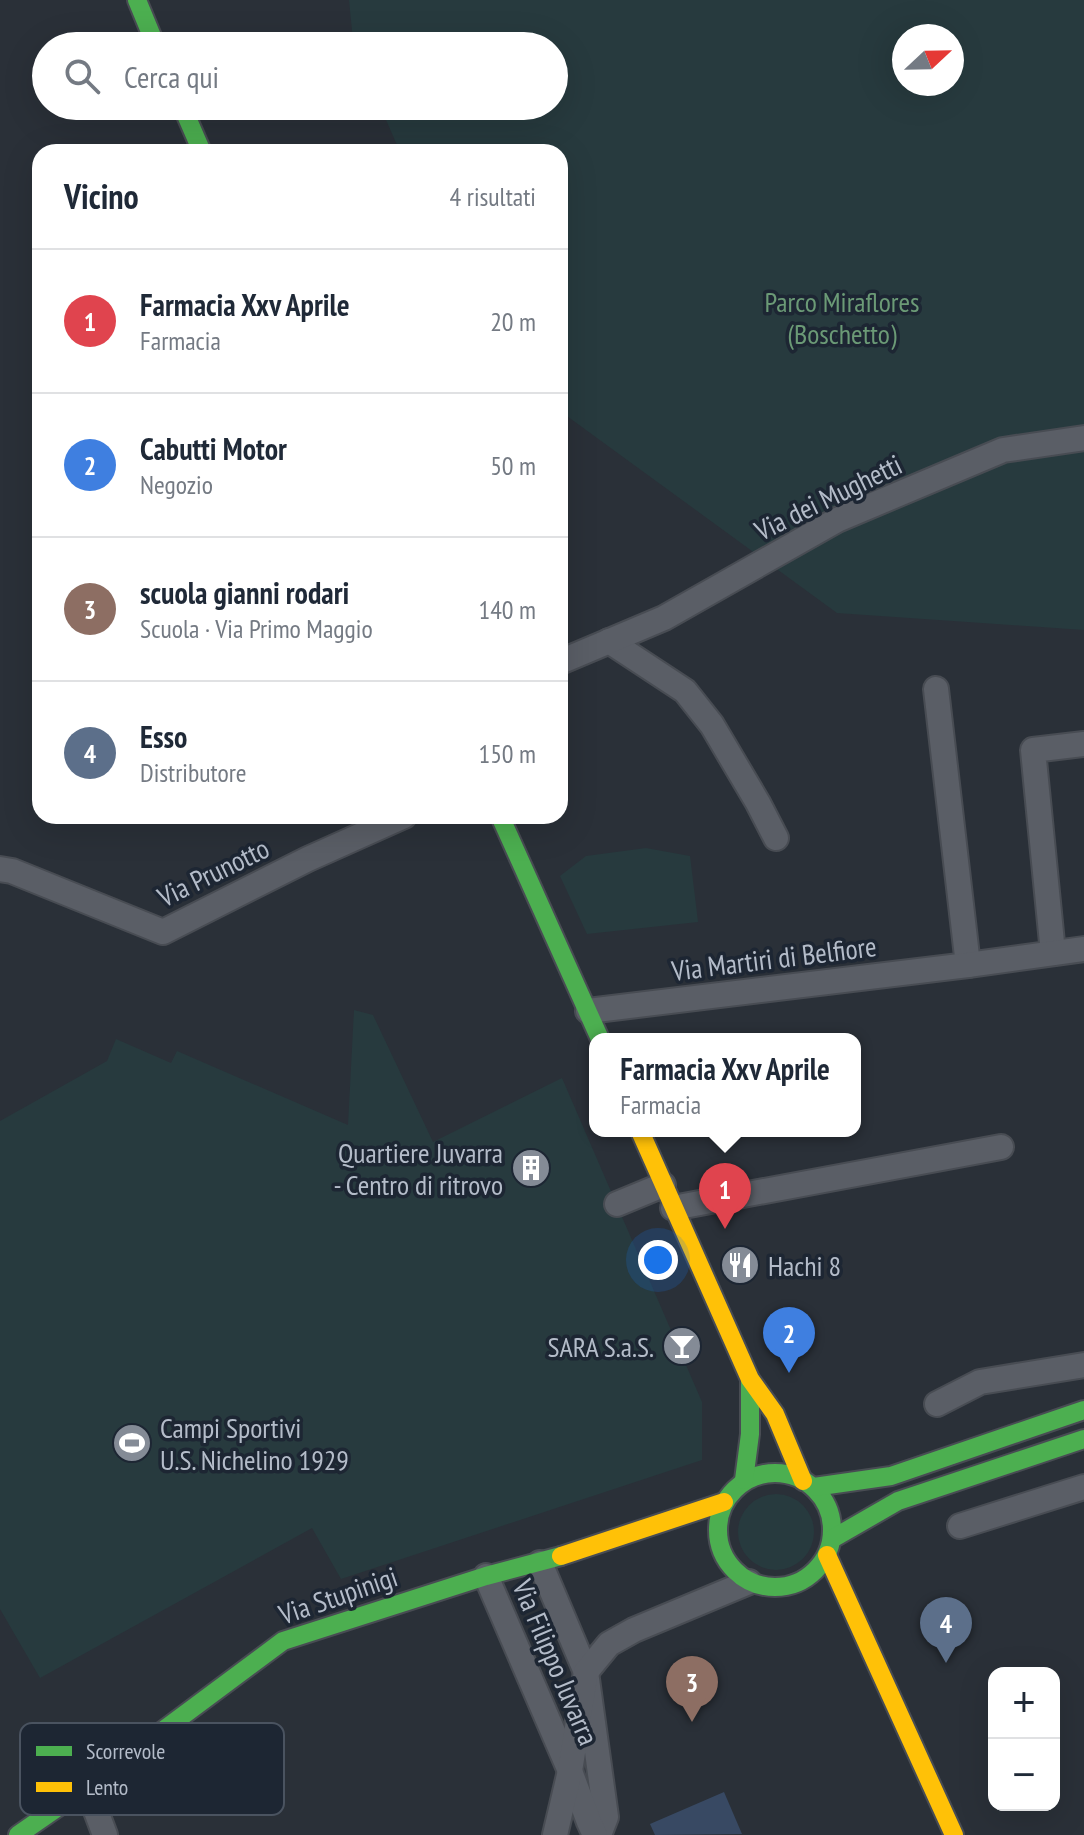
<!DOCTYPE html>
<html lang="it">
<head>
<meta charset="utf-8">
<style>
  body { margin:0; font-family:"PT Sans Narrow",sans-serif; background:#f2f2f3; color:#1f2937 }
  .controls { position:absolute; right:24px; bottom:24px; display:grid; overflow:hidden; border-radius:16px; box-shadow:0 8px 32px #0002 }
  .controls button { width:72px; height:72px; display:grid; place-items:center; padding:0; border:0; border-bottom:2px solid #e0e1e3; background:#fff; color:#1f2937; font:40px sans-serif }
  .compass { position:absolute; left:892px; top:24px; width:72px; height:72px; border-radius:50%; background:#fff; box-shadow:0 8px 32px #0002; rotate:68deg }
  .you { position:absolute; left:658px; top:1260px; width:28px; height:28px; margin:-20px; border:6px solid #fff; border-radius:50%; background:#1a73e8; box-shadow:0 0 0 12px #1a73e833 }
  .badge { display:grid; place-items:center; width:52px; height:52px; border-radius:50%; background:#2563eb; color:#fff; font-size:26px; font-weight:700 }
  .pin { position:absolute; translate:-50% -66px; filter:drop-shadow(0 2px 4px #0008) }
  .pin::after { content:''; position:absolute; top:42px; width:28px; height:24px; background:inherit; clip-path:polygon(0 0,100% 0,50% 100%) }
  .popup { position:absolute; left:589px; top:1033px; width:272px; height:104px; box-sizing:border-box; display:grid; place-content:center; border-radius:16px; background:#fff; filter:drop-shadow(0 2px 6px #0005); font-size:26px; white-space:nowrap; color:#747a83 }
  .popup b { font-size:30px; color:#1f2937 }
  .popup::after { content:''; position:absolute; left:50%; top:100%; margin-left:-16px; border:16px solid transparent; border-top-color:#fff }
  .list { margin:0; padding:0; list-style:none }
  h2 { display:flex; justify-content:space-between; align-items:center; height:104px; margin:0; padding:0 32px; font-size:34px }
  h2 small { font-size:26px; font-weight:400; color:#747a83 }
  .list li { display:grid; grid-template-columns:52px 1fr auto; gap:24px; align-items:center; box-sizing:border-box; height:144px; padding:0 32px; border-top:2px solid #e0e1e3 }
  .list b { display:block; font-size:30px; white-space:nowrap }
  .list p { margin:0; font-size:26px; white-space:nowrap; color:#747a83 }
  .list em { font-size:26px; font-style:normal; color:#747a83 }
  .icon { flex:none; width:44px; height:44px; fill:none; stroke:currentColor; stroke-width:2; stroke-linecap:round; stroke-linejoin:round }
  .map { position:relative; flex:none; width:1084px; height:1835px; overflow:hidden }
  .search { position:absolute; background:#fff; box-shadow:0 8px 32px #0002; left:32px; top:32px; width:536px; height:88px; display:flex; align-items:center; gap:20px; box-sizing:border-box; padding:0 28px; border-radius:44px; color:#747a83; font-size:30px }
  .panel { position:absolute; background:#fff; box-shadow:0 8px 32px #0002; left:32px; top:144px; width:536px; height:680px; border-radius:24px }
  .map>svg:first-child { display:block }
  .green { fill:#273a3e; fill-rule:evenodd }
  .water { fill:#384963 }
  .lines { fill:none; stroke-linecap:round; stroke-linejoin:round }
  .street-casing { stroke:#484c53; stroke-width:28 }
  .fast-casing { stroke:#484c53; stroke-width:22 }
  .slow-casing { stroke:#484c53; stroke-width:22 }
  .street { stroke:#5a5e66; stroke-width:24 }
  .fast { stroke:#4caf50; stroke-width:18 }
  .slow { stroke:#ffc107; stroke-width:18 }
  .labels { text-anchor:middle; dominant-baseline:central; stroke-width:7; stroke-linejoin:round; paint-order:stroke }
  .park-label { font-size:28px; fill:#6b9a76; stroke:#1d2633 }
  .street-label { font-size:28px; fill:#b4bcc9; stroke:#1d2633 }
  .poi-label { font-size:28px; fill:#b4bcc9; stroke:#1d2633; text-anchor:end }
  .key { fill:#1d2633; stroke:#4a5360; stroke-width:2 }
  .key-label { font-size:22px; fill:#b4bcc9 }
</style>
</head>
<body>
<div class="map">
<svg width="1084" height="1835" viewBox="0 0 1084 1835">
  <rect width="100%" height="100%" fill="#2a3038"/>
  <g class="green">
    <path d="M349,0H1084V630L837,613L560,411V152H400L380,106H554V46H355L353,41ZM904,36H952V84H904Z"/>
    <path d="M646,848L690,856L698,922L587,934L560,876L586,856Z"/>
    <path d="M354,1010L373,1015L433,1142L562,1078L702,1402V1460L341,1579L312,1528L40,1678L0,1609V1121L107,1061L116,1039L171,1063L177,1051L348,1125Z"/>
    <circle cx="776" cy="1532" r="38"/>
  </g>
  <path class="water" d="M724,1792L742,1834L655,1835L650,1824Z"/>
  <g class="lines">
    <defs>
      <g id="street">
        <path d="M609,641L685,691L712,725L758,803L776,838"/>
        <path d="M560,662L664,618L837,520L1003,450L1084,438"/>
        <path d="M936,689L968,965"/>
        <path d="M0,869L12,871L163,932L308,859L404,816"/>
        <path d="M1053,953L1033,750L1084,744"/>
        <path d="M588,1011L968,965L1084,949"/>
        <path d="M617,1204L663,1185"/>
        <path d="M673,1208L1001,1147"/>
        <path d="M937,1404L980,1382L1084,1365"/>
        <path d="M960,1526L1084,1487"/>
        <path d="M540,1563L586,1672L606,1817L599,1835"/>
        <path d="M486,1576L570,1771L589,1822L595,1835"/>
        <path d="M87,1787L105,1835"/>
        <path d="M555,1835L570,1771L586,1672L609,1644L634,1630L749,1582"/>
      </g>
      <g id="fast">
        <path d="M137,0L156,46"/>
        <path d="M182,106L202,152"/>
        <path d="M500,816L600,1039"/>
        <circle cx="775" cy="1530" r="57"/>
        <path d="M744,1480L750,1434V1379"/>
        <path d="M814,1487L891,1476L1084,1410"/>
        <path d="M832,1539L898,1501L1084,1439"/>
        <path d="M18,1835L87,1787L283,1641L486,1576L561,1556"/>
      </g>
      <g id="slow">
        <path d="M640,1131L750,1379L775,1414L803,1481"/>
        <path d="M827,1555L954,1835"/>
        <path d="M561,1556L724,1502"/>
      </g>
    </defs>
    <use href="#street" class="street-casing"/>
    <use href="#fast" class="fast-casing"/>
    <use href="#slow" class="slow-casing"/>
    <use href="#street" class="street"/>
    <use href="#fast" class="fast"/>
    <use href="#slow" class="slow"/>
  </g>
  <defs>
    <symbol id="building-disc" viewBox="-11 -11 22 22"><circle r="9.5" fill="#848b96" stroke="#1d2633"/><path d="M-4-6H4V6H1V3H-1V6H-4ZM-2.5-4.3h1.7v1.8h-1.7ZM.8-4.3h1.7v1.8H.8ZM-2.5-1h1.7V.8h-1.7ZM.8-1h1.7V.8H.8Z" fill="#fff"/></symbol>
    <symbol id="restaurant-disc" viewBox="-11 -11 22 22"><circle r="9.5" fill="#848b96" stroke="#1d2633"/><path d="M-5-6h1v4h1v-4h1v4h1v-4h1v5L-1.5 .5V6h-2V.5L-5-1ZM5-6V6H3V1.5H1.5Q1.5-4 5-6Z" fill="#fff"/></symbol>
    <symbol id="bar-disc" viewBox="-11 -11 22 22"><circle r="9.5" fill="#848b96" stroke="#1d2633"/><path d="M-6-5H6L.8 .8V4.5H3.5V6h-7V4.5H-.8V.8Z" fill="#fff"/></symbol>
    <symbol id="stadium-disc" viewBox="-11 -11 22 22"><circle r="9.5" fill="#848b96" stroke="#1d2633"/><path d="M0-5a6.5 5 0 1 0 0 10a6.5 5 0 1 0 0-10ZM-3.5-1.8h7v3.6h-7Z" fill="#fff"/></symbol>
  </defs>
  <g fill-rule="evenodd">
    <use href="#building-disc" x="509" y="1146" width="44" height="44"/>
    <use href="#restaurant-disc" x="718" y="1243" width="44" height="44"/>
    <use href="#bar-disc" x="660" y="1324" width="44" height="44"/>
    <use href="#stadium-disc" x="110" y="1421" width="44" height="44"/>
  </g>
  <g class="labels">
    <g class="park-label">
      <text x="842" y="301">Parco Miraflores<tspan x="842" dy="32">(Boschetto)</tspan></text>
    </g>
    <g class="street-label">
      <text transform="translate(828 497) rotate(-26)">Via dei Mughetti</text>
      <text transform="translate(213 872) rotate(-26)">Via Prunotto</text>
      <text transform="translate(774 958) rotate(-7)">Via Martiri di Belfiore</text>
      <text transform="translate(338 1595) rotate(-19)">Via Stupinigi</text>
      <text transform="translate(556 1662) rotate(67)">Via Filippo Juvarra</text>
    </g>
    <g class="poi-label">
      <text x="503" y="1152">Quartiere Juvarra<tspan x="503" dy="32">- Centro di ritrovo</tspan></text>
      <text x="768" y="1265" text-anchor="start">Hachi 8</text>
      <text x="654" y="1346">SARA S.a.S.</text>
      <text x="160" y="1427" text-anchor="start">Campi Sportivi<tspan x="160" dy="32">U.S. Nichelino 1929</tspan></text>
    </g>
  </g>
  <rect x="20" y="1723" width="264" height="92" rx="12" class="key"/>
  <rect x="36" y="1746" width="36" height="10" fill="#4caf50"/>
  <rect x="36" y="1782" width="36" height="10" fill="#ffc107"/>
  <g class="key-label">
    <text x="86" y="1759">Scorrevole</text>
    <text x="86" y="1795">Lento</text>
  </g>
</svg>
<div class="controls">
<button>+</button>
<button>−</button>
</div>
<svg class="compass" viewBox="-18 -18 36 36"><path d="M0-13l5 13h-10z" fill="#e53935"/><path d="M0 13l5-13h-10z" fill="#747a83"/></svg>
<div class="you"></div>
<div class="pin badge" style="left:725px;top:1229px;background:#e0444e">1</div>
<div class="popup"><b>Farmacia Xxv Aprile</b>Farmacia</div>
<div class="pin badge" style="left:789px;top:1373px;background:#3f7fe0">2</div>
<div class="pin badge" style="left:692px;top:1722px;background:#8d6e63">3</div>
<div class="pin badge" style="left:946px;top:1663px;background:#5c6f8a">4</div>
<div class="search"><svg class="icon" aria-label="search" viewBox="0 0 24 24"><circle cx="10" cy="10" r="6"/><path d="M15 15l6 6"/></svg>Cerca qui</div>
<section class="panel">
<h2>Vicino<small>4 risultati</small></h2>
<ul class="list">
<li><span class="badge" style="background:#e0444e">1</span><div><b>Farmacia Xxv Aprile</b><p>Farmacia</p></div><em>20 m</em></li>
<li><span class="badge" style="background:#3f7fe0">2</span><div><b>Cabutti Motor</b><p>Negozio</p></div><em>50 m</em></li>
<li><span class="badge" style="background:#8d6e63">3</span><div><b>scuola gianni rodari</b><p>Scuola · Via Primo Maggio</p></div><em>140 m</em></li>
<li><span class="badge" style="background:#5c6f8a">4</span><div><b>Esso</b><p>Distributore</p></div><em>150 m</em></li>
</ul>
</section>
</div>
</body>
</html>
